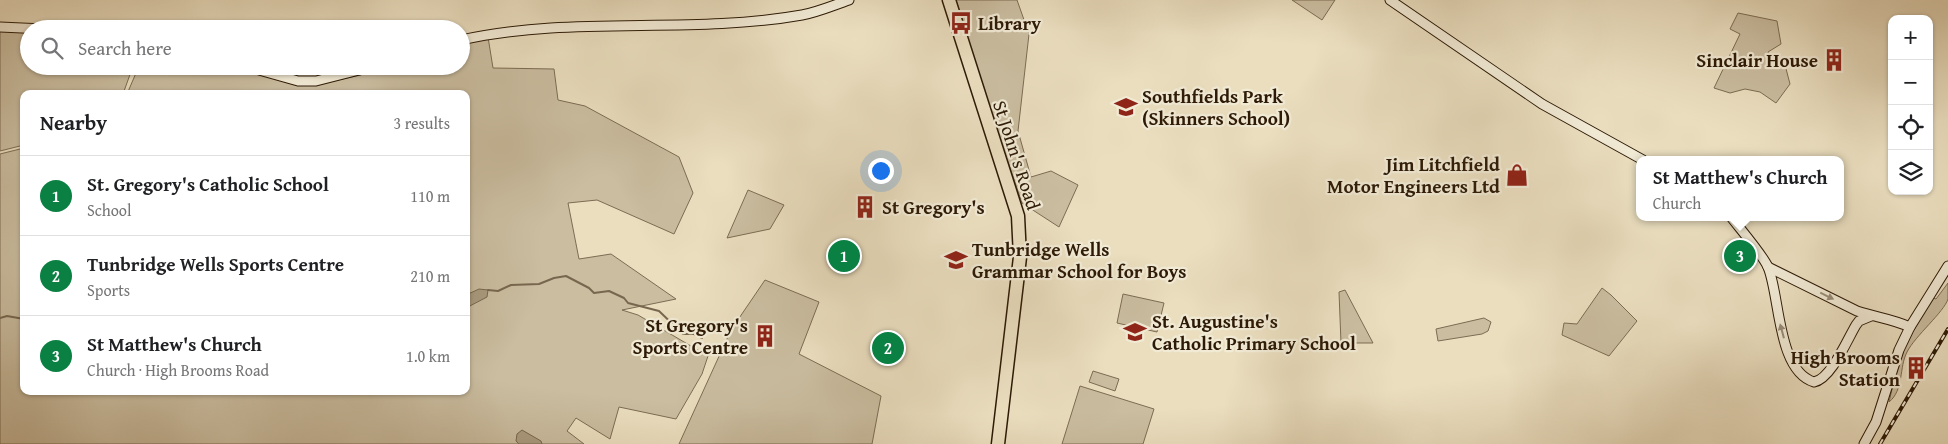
<!DOCTYPE html>
<html lang="en">
<head>
<meta charset="utf-8">
<style>
  body { margin:0; font-family:"Gentium Book Plus",serif; background:#f2f2f2; color:#202124 }
  .controls { position:absolute; right:15px; top:15px; display:grid; overflow:hidden; border-radius:10px; box-shadow:0 1px 4px #0004 }
  .controls button { width:45px; height:45px; display:grid; place-items:center; padding:0; border:0; border-bottom:1px solid #e0e0e0; background:#fff; color:#202124; font:25px sans-serif }
  .you { position:absolute; left:880px; top:170px; width:18px; height:18px; margin:-12px; border:4px solid #fff; border-radius:50%; background:#1a73e8; box-shadow:0 0 0 8px #1a73e833 }
  .badge { display:grid; place-items:center; width:32px; height:32px; border-radius:50%; background:#0b8043; color:#fff; font-size:16px; font-weight:700 }
  .pin { position:absolute; translate:-50% -50%; border:2px solid #fff; box-shadow:0 1px 5px #0006 }
  .popup { position:absolute; left:1636px; top:156px; width:208px; height:65px; box-sizing:border-box; display:grid; place-content:center; border-radius:10px; background:#fff; filter:drop-shadow(0 1px 4px #0005); font-size:16px; white-space:nowrap; color:#757577 }
  .popup b { font-size:19px; color:#202124 }
  .popup::after { content:''; position:absolute; left:50%; top:100%; margin-left:-10px; border:10px solid transparent; border-top-color:#fff }
  .list { margin:0; padding:0; list-style:none }
  h2 { display:flex; justify-content:space-between; align-items:center; height:65px; margin:0; padding:0 20px; font-size:21px }
  h2 small { font-size:16px; font-weight:400; color:#757577 }
  .list li { display:grid; grid-template-columns:32px 1fr auto; gap:15px; align-items:center; box-sizing:border-box; height:80px; padding:0 20px; border-top:1px solid #e0e0e0 }
  .list b { display:block; font-size:19px; white-space:nowrap }
  .list p { margin:0; font-size:16px; white-space:nowrap; color:#757577 }
  .list em { font-size:16px; font-style:normal; color:#757577 }
  .icon { flex:none; width:28px; height:28px; fill:none; stroke:currentColor; stroke-width:2; stroke-linecap:round; stroke-linejoin:round }
  .map { position:relative; flex:none; width:1948px; height:444px; overflow:hidden }
  .search { position:absolute; background:#fff; box-shadow:0 1px 4px #0004; left:20px; top:20px; width:450px; height:55px; display:flex; align-items:center; gap:12px; box-sizing:border-box; padding:0 18px; border-radius:28px; color:#757577; font-size:19px }
  .panel { position:absolute; background:#fff; box-shadow:0 1px 4px #0004; left:20px; top:90px; width:450px; height:305px; border-radius:10px }
  .map>svg:first-child { display:block }
  .green { fill:#cabda0; stroke:#7c6c53 }
  .water { fill:#aa9b80; stroke:#78674f }
  .lines { fill:none; stroke-linecap:round; stroke-linejoin:round }
  .stream { stroke:#78674f; stroke-width:2 }
  .secondary-casing { stroke:#2d1a06; stroke-width:11 }
  .highway-casing { stroke:#2d1a06; stroke-width:15 }
  .secondary { stroke:#f1ead5; stroke-width:9 }
  .highway { stroke:#eadebf; stroke-width:12 }
  .rail-casing { stroke:#2d1a06; stroke-width:4 }
  .rail { stroke:#f1ead5; stroke-width:2; stroke-dasharray:5.5; stroke-linecap:butt }
  .oneway { fill:#998c78 }
  .labels { text-anchor:middle; dominant-baseline:central; stroke-width:4.5; stroke-linejoin:round; paint-order:stroke }
  .poi-label { font-size:19px; font-weight:bold; fill:#2d1a06; stroke:#f1ead5; text-anchor:start }
  .street-label { font-size:19px; fill:#2d1a06; stroke:#f1ead5 }
</style>
</head>
<body>
<div class="map">
<svg width="1948" height="444" viewBox="0 0 1948 444">
  <rect width="100%" height="100%" fill="#eadebf"/>
  <filter id="stains"><feTurbulence type="fractalNoise" baseFrequency=".004" numOctaves="4"/><feColorMatrix values="0 0 0 0 .2 0 0 0 0 .09 0 0 0 0 .02 0 0 0 .5 -.17"/></filter>
  <radialGradient id="worn" r=".72"><stop offset=".6" stop-color="#630" stop-opacity="0"/><stop offset="1" stop-color="#630" stop-opacity=".3"/></radialGradient>
  <g class="green">
    <path d="M956,0H1017L1029,34L1018,131L1031,177L1051,171L1078,185L1059,227L1022,203L985,95Z"/>
    <path d="M1292,0H1335L1322,20Z"/>
    <path d="M1738,13L1777,21L1781,44L1768,52L1771,61H1784L1790,84L1776,103L1760,92L1745,89L1730,93L1714,88L1740,34L1730,29Z"/>
    <path d="M0,30L29,31V66H133L123,94H24V145L0,151Z"/>
    <path d="M488,37L493,68L554,69L558,100L585,106L679,157L693,193L674,234L597,200L568,203L579,259L611,254L676,299L622,310L638,315L708,356L702,374L676,419L619,407L610,439L576,418L567,431L584,444H0V154L24,148V391H466V94H127L139,66H227L298,85H316L400,66H461V45Z"/>
    <path d="M748,190L784,205L770,229L727,238Z"/>
    <path d="M765,280L819,302L799,354L881,396L872,444H679L731,330Z"/>
    <path d="M1948,283C1948,288 1948,294 1948,299C1944,312 1915,336 1907,352C1899,367 1904,390 1889,402L1902,347L1933,298L1936,299Z"/>
    <path d="M1602,288L1611,295L1637,321L1609,356L1562,335L1564,323L1577,324Z"/>
    <path d="M1345,290L1373,343H1341L1339,292Z"/>
    <path d="M1123,294L1164,303L1157,332L1117,323Z"/>
    <path d="M1484,318L1491,322L1488,331L1482,334L1438,341L1436,329Z"/>
    <path d="M1093,371L1119,379L1115,391L1089,382Z"/>
    <path d="M1080,386L1154,409L1143,444H1062Z"/>
  </g>
  <g class="water">
    <path d="M479,289L488,290L487,297L466,308V295Z"/>
    <path d="M522,430L541,441L542,444H519L516,441L517,434Z"/>
  </g>
  <g class="lines">
    <g class="stream">
      <path d="M488,290L498,291L511,285L539,284L554,278L566,276L589,288L594,293L609,291L624,298L628,303L659,311L683,334H694L702,338"/>
      <path d="M0,318L7,316L24,319"/>
    </g>
    <defs>
      <g id="secondary">
        <path d="M1390,0L1542,104L1643,160"/>
        <path d="M0,27L44,29"/>
        <path d="M461,40C573,15 689,35 802,15C818,12 834,5 849,0"/>
        <path d="M245,66L298,81H316L375,66"/>
        <path d="M1731,217C1741,230 1762,254 1768,267C1780,295 1777,371 1814,382C1831,379 1847,340 1856,325L1859,321L1871,316"/>
        <path d="M1768,267L1857,311C1875,317 1893,319 1910,327"/>
        <path d="M1864,444L1876,422L1899,350L1910,327L1948,266"/>
      </g>
      <path id="highway" d="M949,0L1018,216L1020,257L998,444"/>
    </defs>
    <use href="#secondary" class="secondary-casing"/>
    <use href="#highway" class="highway-casing"/>
    <use href="#secondary" class="secondary"/>
    <use href="#highway" class="highway"/>
    <defs>
      <path id="rail" d="M1880,444L1948,329"/>
    </defs>
    <use href="#rail" class="rail-casing"/>
    <use href="#rail" class="rail"/>
  </g>
  <defs><path id="oneway-solid" d="M-6-.8H1V-3.2L6.5 0L1 3.2V.8H-6Z" transform="scale(1.25)"/></defs>
  <g class="oneway">
    <use href="#oneway-solid" transform="translate(1827 296) rotate(26)"/>
    <use href="#oneway-solid" transform="translate(1782 331) rotate(-105)"/>
  </g>
  <defs>
    <symbol id="bus-bare" viewBox="-9 -9 18 18"><path d="M-5-6H5V4H4V6H2V4H-2V6H-4V4H-5ZM-3.5-4V0h7V-4ZM-3.5 1.2v1.5H-2V1.2ZM2 1.2v1.5H3.5V1.2Z" fill="#8f2418" stroke="#f1ead5" stroke-width="2.5" paint-order="stroke"/></symbol>
    <symbol id="building-bare" viewBox="-9 -9 18 18"><path d="M-4-6H4V6H1V3H-1V6H-4ZM-2.5-4.3h1.7v1.8h-1.7ZM.8-4.3h1.7v1.8H.8ZM-2.5-1h1.7V.8h-1.7ZM.8-1h1.7V.8H.8Z" fill="#8f2418" stroke="#f1ead5" stroke-width="2.5" paint-order="stroke"/></symbol>
    <symbol id="school-bare" viewBox="-9 -9 18 18"><path d="M0-5L7-2L0 1L-7-2ZM-4 1L0 2.5L4 1V4Q0 6-4 4Z" fill="#8f2418" stroke="#f1ead5" stroke-width="2.5" paint-order="stroke"/></symbol>
    <symbol id="shop-bare" viewBox="-9 -9 18 18"><path d="M-5-2.5h2.3a2.7 3.5 0 0 1 5.4 0H5L5.5 6h-11ZM-1.5-2.5h3a1.5 2.3 0 0 0-3 0Z" fill="#8f2418" stroke="#f1ead5" stroke-width="2.5" paint-order="stroke"/></symbol>
  </defs>
  <g fill-rule="evenodd">
    <use href="#bus-bare" x="945" y="7" width="32" height="32"/>
    <use href="#building-bare" x="1818" y="44" width="32" height="32"/>
    <use href="#school-bare" x="1110" y="91" width="32" height="32"/>
    <use href="#shop-bare" x="1501" y="159" width="32" height="32"/>
    <use href="#building-bare" x="849" y="191" width="32" height="32"/>
    <use href="#school-bare" x="940" y="244" width="32" height="32"/>
    <use href="#school-bare" x="1119" y="316" width="32" height="32"/>
    <use href="#building-bare" x="749" y="320" width="32" height="32"/>
    <use href="#building-bare" x="1900" y="352" width="32" height="32"/>
  </g>
  <g class="labels">
    <g class="poi-label">
      <text x="978" y="23">Library</text>
      <text x="1818" y="60" text-anchor="end">Sinclair House</text>
      <text x="1142" y="96">Southfields Park<tspan x="1142" dy="22">(Skinners School)</tspan></text>
      <text x="1500" y="164" text-anchor="end">Jim Litchfield<tspan x="1500" dy="22">Motor Engineers Ltd</tspan></text>
      <text x="882" y="207">St Gregory's</text>
      <text x="972" y="249">Tunbridge Wells<tspan x="972" dy="22">Grammar School for Boys</tspan></text>
      <text x="1152" y="321">St. Augustine's<tspan x="1152" dy="22">Catholic Primary School</tspan></text>
      <text x="748" y="325" text-anchor="end">St Gregory's<tspan x="748" dy="22">Sports Centre</tspan></text>
      <text x="1900" y="357" text-anchor="end">High Brooms<tspan x="1900" dy="22">Station</tspan></text>
    </g>
    <g class="street-label">
      <text transform="translate(1017 155) rotate(72)">St John's Road</text>
    </g>
  </g>
  <rect width="100%" height="100%" filter="url(#stains)"/>
  <rect width="100%" height="100%" fill="url(#worn)"/>
</svg>
<div class="controls">
<button>+</button>
<button>−</button>
<button><svg class="icon" aria-label="locate" viewBox="0 0 24 24"><circle cx="12" cy="12" r="6"/><path d="M12 2v4M12 18v4M2 12h4M18 12h4"/></svg></button>
<button><svg class="icon" aria-label="layers" viewBox="0 0 24 24"><path d="M12 4l9 5-9 5-9-5zM3 14l9 5 9-5"/></svg></button>
</div>
<div class="you"></div>
<div class="pin badge" style="left:844px;top:256px">1</div>
<div class="pin badge" style="left:888px;top:348px">2</div>
<div class="pin badge" style="left:1740px;top:256px">3</div>
<div class="popup"><b>St Matthew's Church</b>Church</div>
<div class="search"><svg class="icon" aria-label="search" viewBox="0 0 24 24"><circle cx="10" cy="10" r="6"/><path d="M15 15l6 6"/></svg>Search here</div>
<section class="panel">
<h2>Nearby<small>3 results</small></h2>
<ul class="list">
<li><span class="badge">1</span><div><b>St. Gregory's Catholic School</b><p>School</p></div><em>110 m</em></li>
<li><span class="badge">2</span><div><b>Tunbridge Wells Sports Centre</b><p>Sports</p></div><em>210 m</em></li>
<li><span class="badge">3</span><div><b>St Matthew's Church</b><p>Church · High Brooms Road</p></div><em>1.0 km</em></li>
</ul>
</section>
</div>
</body>
</html>
